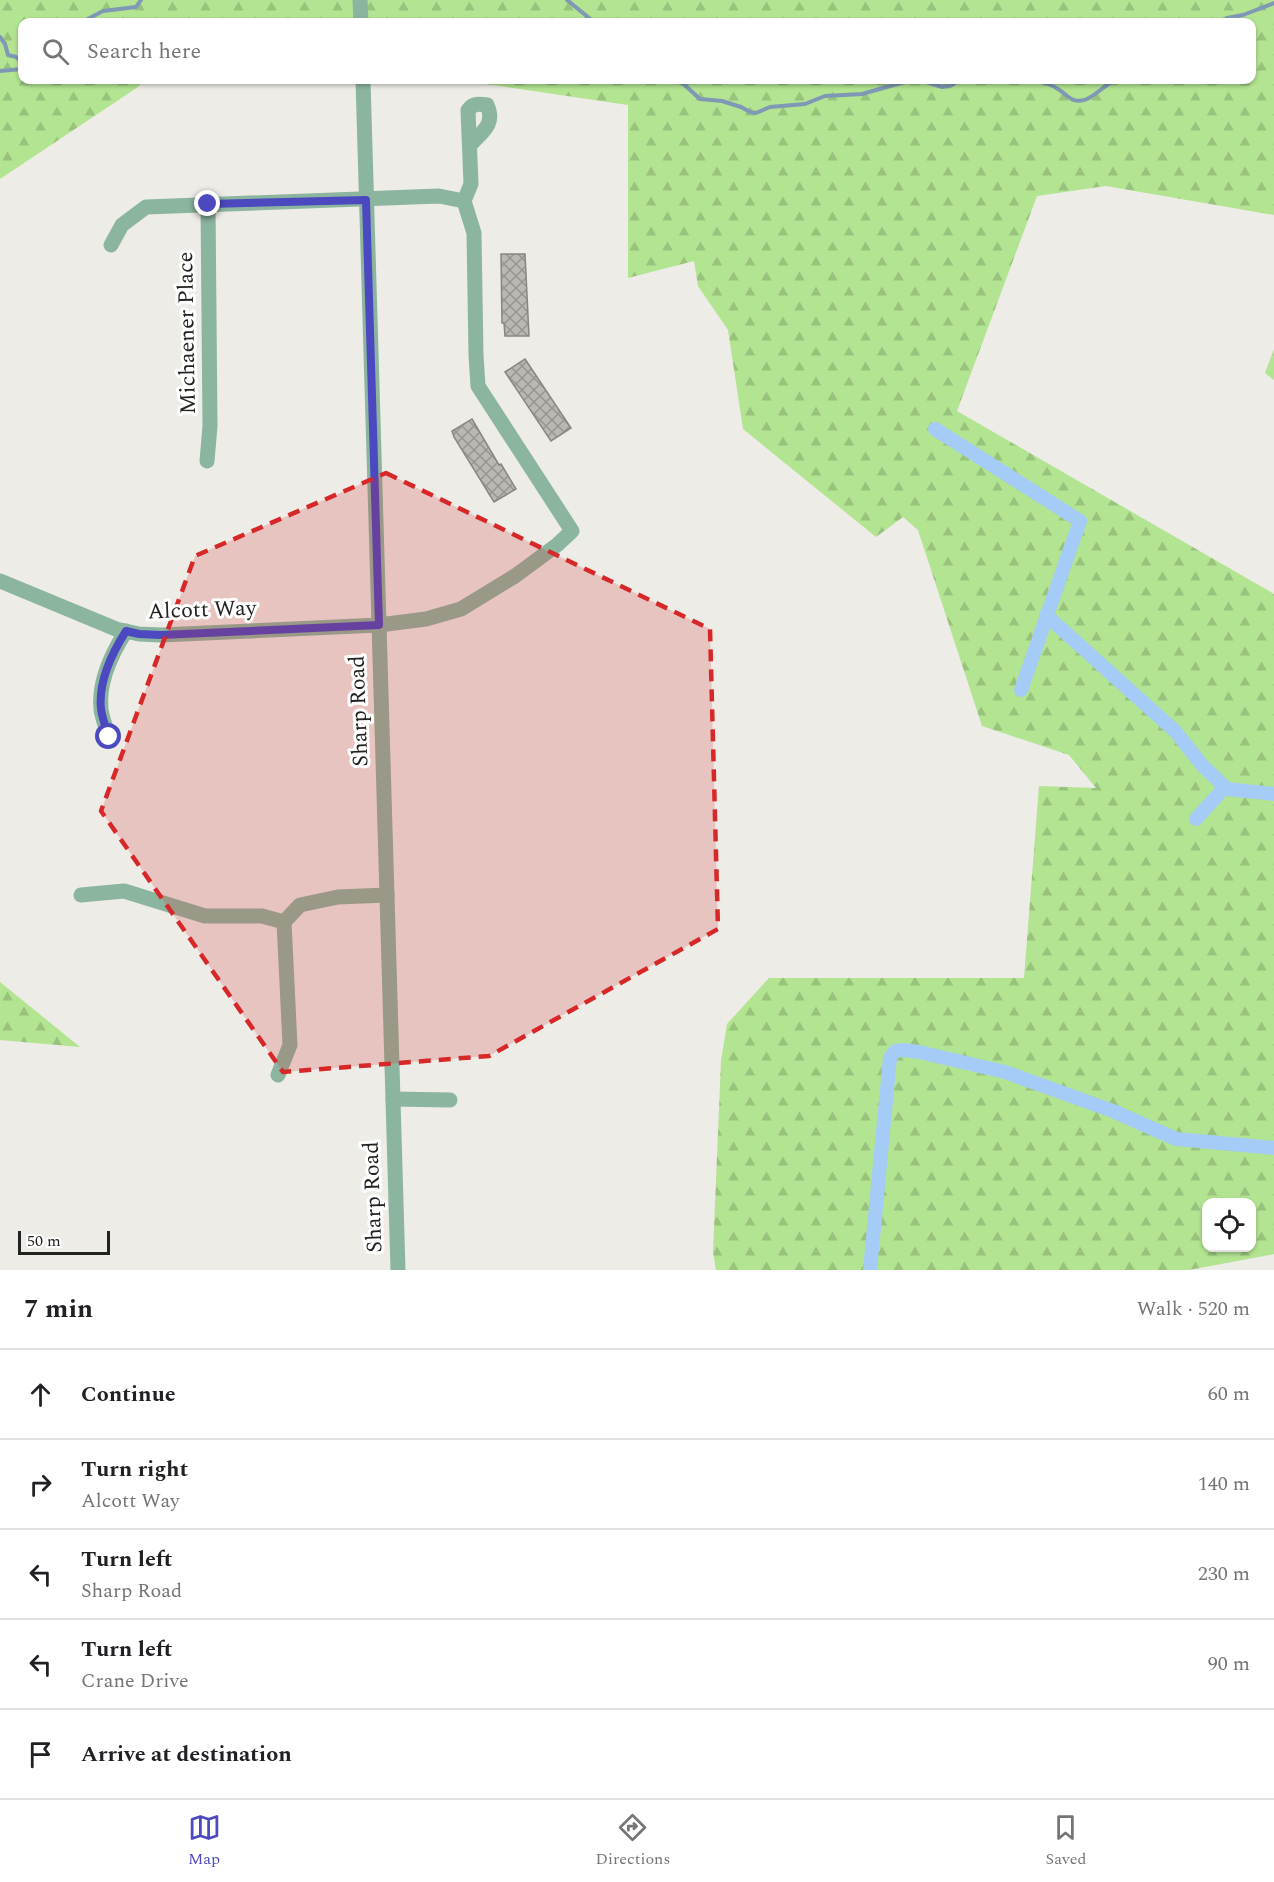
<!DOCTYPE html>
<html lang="en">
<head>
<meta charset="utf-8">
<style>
  body { margin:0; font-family:Spectral,serif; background:#f2f2f2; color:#202124 }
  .controls { position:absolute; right:18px; bottom:18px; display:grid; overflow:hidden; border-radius:12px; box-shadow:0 2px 4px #0004 }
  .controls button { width:54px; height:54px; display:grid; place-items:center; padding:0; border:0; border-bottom:2px solid #e0e0e0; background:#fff; color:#202124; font:30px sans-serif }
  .scale { position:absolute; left:18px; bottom:15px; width:92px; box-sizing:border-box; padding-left:6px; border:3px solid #222220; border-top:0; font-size:16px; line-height:21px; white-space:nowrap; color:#222220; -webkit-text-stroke:4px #fff; paint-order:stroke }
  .stop { position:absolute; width:18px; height:18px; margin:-14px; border:4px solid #4c48bf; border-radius:50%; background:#fff }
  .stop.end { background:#4c48bf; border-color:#fff; box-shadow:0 2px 6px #0008 }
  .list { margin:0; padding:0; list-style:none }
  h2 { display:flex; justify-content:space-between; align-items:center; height:78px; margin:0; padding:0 24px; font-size:26px }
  h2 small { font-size:20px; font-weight:400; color:#757577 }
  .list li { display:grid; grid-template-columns:39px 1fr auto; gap:18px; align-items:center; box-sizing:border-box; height:90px; padding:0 24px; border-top:2px solid #e0e0e0 }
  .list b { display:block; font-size:22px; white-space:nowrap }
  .list p { margin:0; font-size:20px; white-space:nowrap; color:#757577 }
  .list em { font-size:20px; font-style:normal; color:#757577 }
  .icon { flex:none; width:33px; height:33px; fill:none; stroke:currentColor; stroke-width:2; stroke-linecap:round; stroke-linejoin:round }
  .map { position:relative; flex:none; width:1274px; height:1270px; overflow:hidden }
  .search { position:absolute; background:#fff; box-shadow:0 2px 4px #0004; left:18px; right:18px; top:18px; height:66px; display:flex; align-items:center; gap:15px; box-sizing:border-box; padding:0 21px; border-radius:12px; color:#757577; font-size:22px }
  .sheet { height:528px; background:#fff }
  nav { display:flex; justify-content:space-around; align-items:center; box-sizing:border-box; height:84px; border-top:2px solid #e0e0e0; background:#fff; font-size:16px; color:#757577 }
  nav a { display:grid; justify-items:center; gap:3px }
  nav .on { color:#4c48bf }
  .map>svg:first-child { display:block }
  .forest { fill:url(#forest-firs); fill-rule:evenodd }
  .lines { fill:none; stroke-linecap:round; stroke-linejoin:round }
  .stream { stroke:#7e98b6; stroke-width:4 }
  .canal { stroke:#a5cbf7; stroke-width:14 }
  .building { fill:url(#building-cross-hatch); stroke:#878682; stroke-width:1.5 }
  .minor { stroke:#8bb59f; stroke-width:15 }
  .route { stroke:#4c48bf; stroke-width:8 }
  .marked { fill:#d62828; fill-opacity:0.2; stroke:#d62828; stroke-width:4.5; stroke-dasharray:12 8; stroke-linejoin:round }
  .labels { text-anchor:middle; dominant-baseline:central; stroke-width:6; stroke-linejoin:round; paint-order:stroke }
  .street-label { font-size:22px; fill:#222220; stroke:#fff }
</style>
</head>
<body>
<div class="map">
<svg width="1274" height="1270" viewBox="0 0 1274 1270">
  <defs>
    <pattern id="forest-firs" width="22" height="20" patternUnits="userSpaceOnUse" patternTransform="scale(1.5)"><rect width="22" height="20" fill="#b2e491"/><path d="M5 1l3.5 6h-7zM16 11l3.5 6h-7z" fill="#99c37d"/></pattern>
    <pattern id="building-cross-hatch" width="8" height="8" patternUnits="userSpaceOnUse" patternTransform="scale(1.5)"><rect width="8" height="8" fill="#b9b8b3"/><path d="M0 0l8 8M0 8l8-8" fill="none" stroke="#969591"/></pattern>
  </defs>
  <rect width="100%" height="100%" fill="#edece7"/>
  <g class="forest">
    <path d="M0,0H1274V215L1106,186L1037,196L957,411L1274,594V1254L1189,1270H716L713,1252L721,1061L727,1024L769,978H1024L1039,786L1096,788L1069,755L982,726L918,530L903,517L876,537L743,429L728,330L698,286L694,261L628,278V105L459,80H1252V22H276L260,19L190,22H22V80H144L138,87L0,179ZM1206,1202H1252V1248H1206Z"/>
    <path d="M1274,349V380L1265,373Z"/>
    <path d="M0,982L80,1047L0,1040Z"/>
  </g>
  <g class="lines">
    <g class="stream">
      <path d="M567,0L594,22"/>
      <path d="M82,22L103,11L136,7L141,0"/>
      <path d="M1218,22L1227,18L1243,15L1274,3"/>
      <path d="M0,37L5,44L8,55L16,57L22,62"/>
      <path d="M0,71L22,69"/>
      <path d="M679,80L700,99L722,101L741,107L750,112L756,113L770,107L805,104L825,96L862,94L908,81L920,80L942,87L950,86L959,81L970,80"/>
      <path d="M1035,80C1042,82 1051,84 1058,89C1068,95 1072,105 1087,99C1098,94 1105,84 1116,80"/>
    </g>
    <g class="canal">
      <path d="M935,429L1080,521L1021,690"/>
      <path d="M1046,615L1175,731L1202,765L1227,789L1274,794"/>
      <path d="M1196,819L1225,787"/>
      <path d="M870,1270L890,1058L895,1051L903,1050L919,1052L1005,1072L1113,1111L1176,1139L1274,1148"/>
    </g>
  </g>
  <g class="building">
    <path d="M501,254H525L529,336H505L504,323H502Z"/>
    <path d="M525,359L571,428L551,441L505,372Z"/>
    <path d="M472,419L499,465L501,464L516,489L494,502L454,437L452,431Z"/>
  </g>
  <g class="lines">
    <g class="minor">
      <path d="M360,0L361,22"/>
      <path d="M363,80L398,1270"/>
      <path d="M464,201L471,184L468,110C473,103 480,104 487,105C496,124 482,132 470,145"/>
      <path d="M207,461L210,426L208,204"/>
      <path d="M0,581L116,629L139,634L161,635L379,625L426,619L461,609L515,576L557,545L572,531L478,386L476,355L474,233L464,201L439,196L146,207L122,225L111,245"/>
      <path d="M109,737C106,728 102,718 101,709C98,681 112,653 126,631"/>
      <path d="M81,895L124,891L205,916H262L284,922"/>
      <path d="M278,1075L290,1045L284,922L300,905L338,897L387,895"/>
      <path d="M393,1099L450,1100"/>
    </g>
  </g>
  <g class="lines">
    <path class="route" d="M109,737C106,728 102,718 101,709C98,681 112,653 126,631L139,634L161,635L379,625L366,200L208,204"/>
  </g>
  <path class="marked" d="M386,473L710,629L718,929L489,1056L283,1072L101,811L195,556Z"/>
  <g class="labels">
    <g class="street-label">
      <text transform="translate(187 333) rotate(-91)">Michaener Place</text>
      <text transform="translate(202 610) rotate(-2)">Alcott Way</text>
      <text transform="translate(359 711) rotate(-92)">Sharp Road</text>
      <text transform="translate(373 1197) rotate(-92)">Sharp Road</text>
    </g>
  </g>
</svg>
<div class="controls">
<button><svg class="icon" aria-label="locate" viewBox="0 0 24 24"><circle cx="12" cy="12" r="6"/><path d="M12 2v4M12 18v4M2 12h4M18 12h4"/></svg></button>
</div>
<div class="scale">50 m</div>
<div class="stop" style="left:109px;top:737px"></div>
<div class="stop end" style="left:208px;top:204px"></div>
<div class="search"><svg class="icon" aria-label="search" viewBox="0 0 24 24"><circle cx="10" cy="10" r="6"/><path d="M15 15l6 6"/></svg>Search here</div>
</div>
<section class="sheet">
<h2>7 min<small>Walk · 520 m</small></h2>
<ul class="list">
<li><svg class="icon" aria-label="ahead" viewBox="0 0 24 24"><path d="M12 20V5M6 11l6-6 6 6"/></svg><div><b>Continue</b></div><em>60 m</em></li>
<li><svg class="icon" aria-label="right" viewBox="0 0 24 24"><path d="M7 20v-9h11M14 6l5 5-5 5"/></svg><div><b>Turn right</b><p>Alcott Way</p></div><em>140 m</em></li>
<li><svg class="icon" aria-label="left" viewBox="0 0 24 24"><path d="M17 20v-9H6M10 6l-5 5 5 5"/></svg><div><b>Turn left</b><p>Sharp Road</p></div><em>230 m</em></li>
<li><svg class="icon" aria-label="left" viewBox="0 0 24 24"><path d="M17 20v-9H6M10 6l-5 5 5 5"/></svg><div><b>Turn left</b><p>Crane Drive</p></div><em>90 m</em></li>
<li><svg class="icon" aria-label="arrive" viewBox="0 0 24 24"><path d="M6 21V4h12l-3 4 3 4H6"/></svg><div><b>Arrive at destination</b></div></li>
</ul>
</section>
<nav>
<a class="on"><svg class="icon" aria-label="map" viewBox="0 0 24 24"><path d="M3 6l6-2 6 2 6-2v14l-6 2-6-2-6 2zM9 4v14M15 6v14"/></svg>Map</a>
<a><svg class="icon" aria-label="directions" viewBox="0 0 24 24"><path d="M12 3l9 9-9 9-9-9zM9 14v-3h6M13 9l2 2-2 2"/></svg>Directions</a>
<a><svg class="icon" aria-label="saved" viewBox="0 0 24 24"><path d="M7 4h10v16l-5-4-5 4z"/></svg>Saved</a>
</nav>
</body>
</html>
